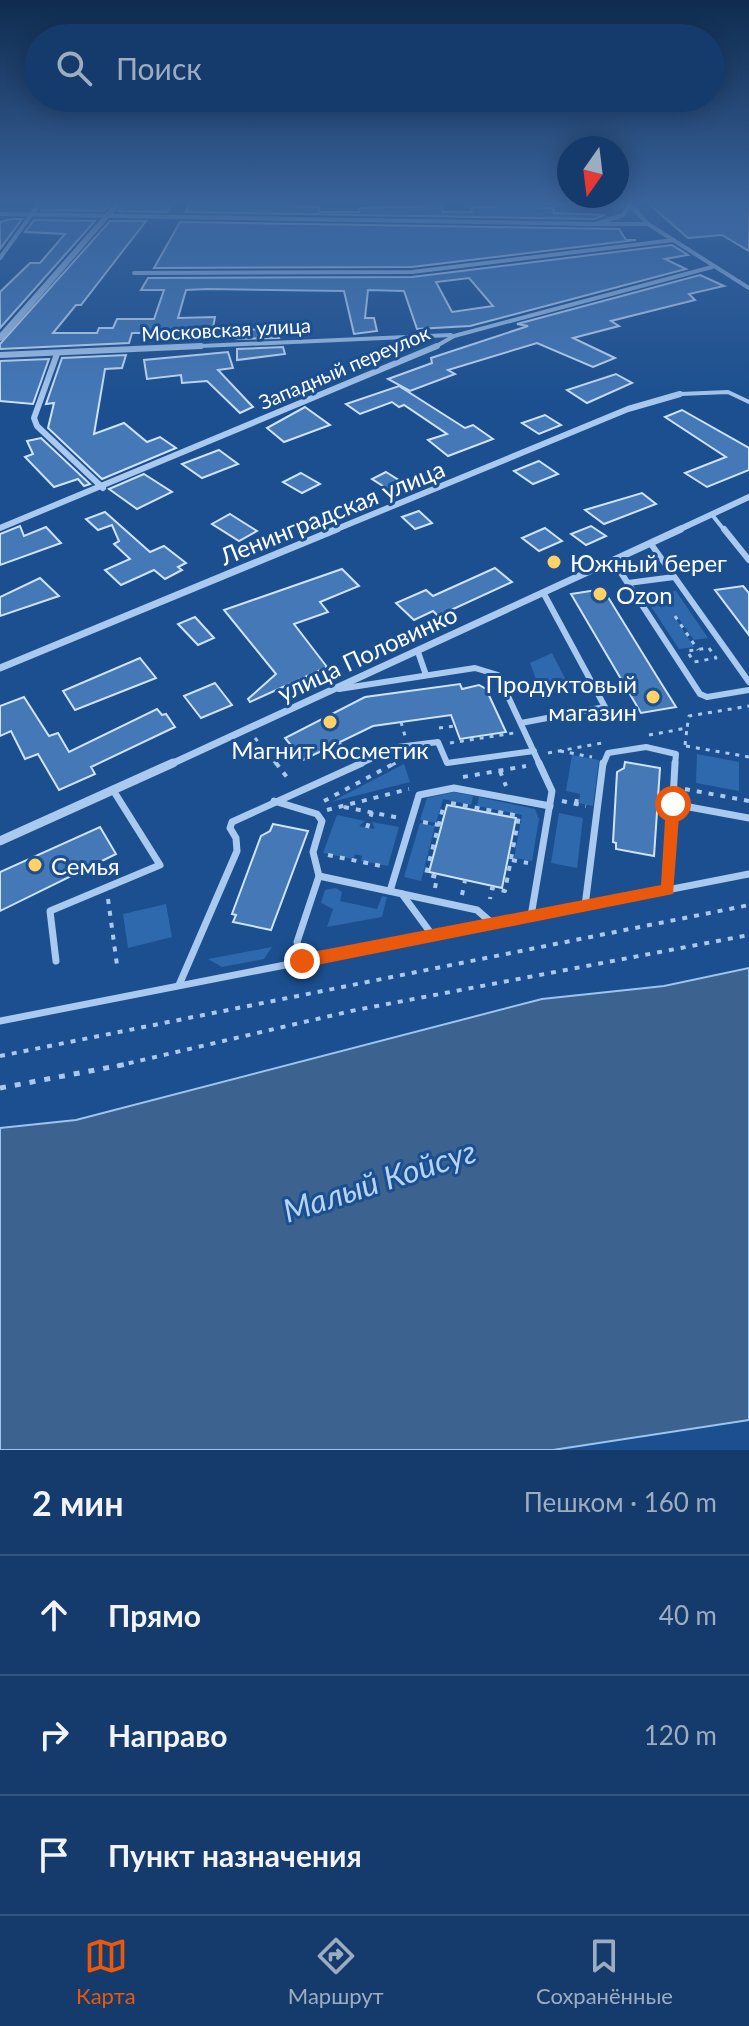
<!DOCTYPE html>
<html lang="ru">
<head>
<meta charset="utf-8">
<style>
  body { margin:0; font-family:Lato,sans-serif; background:#214673; color:#f1f3f6 }
  .compass { position:absolute; left:557px; top:136px; width:72px; height:72px; border-radius:50%; background:#143b6b; box-shadow:0 4px 20px #0003; rotate:194deg }
  .stop { position:absolute; width:24px; height:24px; margin:-18px; border:6px solid #ea580c; border-radius:50%; background:#fff }
  .stop.end { background:#ea580c; border-color:#fff; box-shadow:0 2px 8px #0008 }
  .list { margin:0; padding:0; list-style:none }
  h2 { display:flex; justify-content:space-between; align-items:center; height:104px; margin:0; padding:0 32px; font-size:34px }
  h2 small { font-size:26px; font-weight:400; color:#9dadc1 }
  .list li { display:grid; grid-template-columns:52px 1fr auto; gap:24px; align-items:center; box-sizing:border-box; height:120px; padding:0 32px; border-top:2px solid #33557e }
  .list b { display:block; font-size:30px; white-space:nowrap }
  .list em { font-size:26px; font-style:normal; color:#9dadc1 }
  .icon { flex:none; width:44px; height:44px; fill:none; stroke:currentColor; stroke-width:2; stroke-linecap:round; stroke-linejoin:round }
  .map { position:relative; flex:none; width:749px; height:1450px; overflow:hidden }
  .search { position:absolute; background:#143b6b; box-shadow:0 4px 20px #0003; left:24px; right:24px; top:24px; height:88px; display:flex; align-items:center; gap:20px; box-sizing:border-box; padding:0 28px; border-radius:44px; color:#9dadc1; font-size:30px }
  .sheet { height:464px; background:#143b6b }
  nav { display:flex; justify-content:space-around; align-items:center; box-sizing:border-box; height:112px; border-top:2px solid #33557e; background:#143b6b; font-size:22px; color:#9dadc1 }
  nav a { display:grid; justify-items:center; gap:4px }
  nav .on { color:#ea580c }
  .map>svg:first-child { display:block }
  .green { fill:#2e69ad }
  .water { fill:#3c6290; stroke:#9cc4f0; stroke-width:2 }
  .building { fill:#4478b7; stroke:#cfe3fa; stroke-width:2; fill-rule:evenodd }
  .lines { fill:none; stroke-linecap:round; stroke-linejoin:round }
  .path-far2 { stroke:#a9c9ee; stroke-width:3; stroke-dasharray:4 6; stroke-linecap:butt }
  .path-far1 { stroke:#a9c9ee; stroke-width:4; stroke-dasharray:5 7; stroke-linecap:butt }
  .path { stroke:#a9c9ee; stroke-width:5; stroke-dasharray:6 9; stroke-linecap:butt }
  .service-far2 { stroke:#a9c9ee; stroke-width:4 }
  .service-far1 { stroke:#a9c9ee; stroke-width:6 }
  .service { stroke:#a9c9ee; stroke-width:7 }
  .minor-far3 { stroke:#a9c9ee; stroke-width:4 }
  .minor-far2 { stroke:#a9c9ee; stroke-width:6 }
  .minor-far1 { stroke:#a9c9ee; stroke-width:7 }
  .minor { stroke:#a9c9ee; stroke-width:9 }
  .tertiary { fill:#a9c9ee; fill-rule:evenodd }
  .route { fill:#ea580c }
  .poi-dot { fill:#ffd166; stroke:#1b4f8f; stroke-width:3 }
  .labels { text-anchor:middle; dominant-baseline:central; stroke-width:6; stroke-linejoin:round; paint-order:stroke }
  .far-street-label { font-size:20px; fill:#fff; stroke:#1b4f8f }
  .street-label { font-size:24px; fill:#fff; stroke:#1b4f8f }
  .poi-label { font-size:24px; fill:#fff; stroke:#1b4f8f; text-anchor:start }
  .near-water-label { font-size:32px; font-style:italic; fill:#b5d3f5; stroke:#1b4f8f }
</style>
</head>
<body>
<div class="map">
<svg width="749" height="1450" viewBox="0 0 749 1450">
  <rect width="100%" height="100%" fill="#1b4f8f"/>
  <g class="green">
    <path d="M676,591L708,638L694,640L677,616H674L694,647L679,649L644,596Z"/>
    <path d="M552,653L570,688L541,693L530,663Z"/>
    <path d="M697,754L739,762V791L696,783Z"/>
    <path d="M572,755L599,760L593,806L579,803L580,794L566,791Z"/>
    <path d="M404,764L410,782L331,802Z"/>
    <path d="M454,792L473,796L471,805L443,799L436,823L420,820L427,798Z"/>
    <path d="M479,797L535,809L539,819L532,861L514,858L522,815L477,806Z"/>
    <path d="M559,813L583,818L577,868L551,863Z"/>
    <path d="M337,815L365,821L359,826L375,829L372,822L399,827L388,866L361,861L362,856L355,854L353,859L323,853Z"/>
    <path d="M420,823L435,826L421,881L404,877Z"/>
    <path d="M336,888L342,892L340,901L377,909L382,896L387,897L382,917L327,927L333,909L321,903L325,890Z"/>
    <path d="M166,904L172,937L128,948L123,914Z"/>
    <path d="M272,947L264,959L222,967L208,959Z"/>
  </g>
  <path class="water" d="M749,968V1420L553,1450H0V1128L76,1120L542,999L664,986Z"/>
  <g class="building">
    <path d="M44,204H110L104,211L41,210Z"/>
    <path d="M124,204H173L167,212L119,211Z"/>
    <path d="M190,204L319,207V212H359L360,208L442,206L443,212H472L471,208L538,204L539,208H553L554,213L605,215L594,219L185,212Z"/>
    <path d="M649,204H749V251L722,235L688,238Z"/>
    <path d="M11,219H22L0,249V222Z"/>
    <path d="M34,220L95,221L0,328V292L30,263H40L65,234L25,232Z"/>
    <path d="M110,221H146L81,305H76L53,333H97L99,328H113L117,319H154L164,290H141L148,278L412,277L672,245L688,255L665,259L686,269L470,326L417,329L404,291L368,290L365,318H374L377,331L354,334L344,291L208,289L186,290L178,318L215,317L212,333H132L129,343L0,349V344ZM469,278L493,306L452,312L436,282Z"/>
    <path d="M180,222L619,229L626,240H636L412,267L154,268Z"/>
    <path d="M700,275L724,286L689,294L695,300L611,321L619,326L573,338L615,358L593,367L537,343L448,370L455,374L410,391L388,379L432,363L431,358L528,326L517,324Z"/>
    <path d="M275,329L279,338L236,339V330Z"/>
    <path d="M283,347L285,354L237,360V349Z"/>
    <path d="M228,352L233,368L218,370L253,407L240,413L207,381L182,383L181,375L147,379L144,360Z"/>
    <path d="M126,355L122,368L105,369L94,434L124,423L147,442L160,437L176,448L102,479L48,428L54,403L46,404L62,358Z"/>
    <path d="M49,359L33,404L0,401V361Z"/>
    <path d="M616,374L632,383L587,403L567,390Z"/>
    <path d="M399,386L465,428L473,425L493,439L448,456L428,440L447,434L404,405L399,407L392,402L360,414L346,404Z"/>
    <path d="M305,407L330,425L284,442L267,428Z"/>
    <path d="M682,410L749,448V470L707,487L685,473L726,457L665,417Z"/>
    <path d="M545,415L561,425L539,434L522,423Z"/>
    <path d="M41,438L90,484L84,486L78,479L54,487L25,457L33,454L27,441Z"/>
    <path d="M219,450L238,464L202,478L182,464Z"/>
    <path d="M539,461L558,474L533,484L514,471Z"/>
    <path d="M386,472L405,484L391,491L372,479Z"/>
    <path d="M301,473L320,484L302,493L283,482Z"/>
    <path d="M144,474L172,492L137,509L109,489Z"/>
    <path d="M642,493L656,504L604,524L585,510Z"/>
    <path d="M419,511L432,523L415,529L402,517Z"/>
    <path d="M105,512L150,552L164,546L186,563L178,567L182,570L165,579L154,570L121,585L105,570L130,559L114,544L119,541L112,525L98,530L86,519Z"/>
    <path d="M230,514L257,531L239,541L212,524Z"/>
    <path d="M20,526L24,536L46,527L61,543L0,565V534Z"/>
    <path d="M591,526L606,536L586,545L571,534Z"/>
    <path d="M545,528L562,541L539,551L522,538Z"/>
    <path d="M495,568L512,582L438,616L433,611L414,620L396,603L426,590L433,596Z"/>
    <path d="M342,569L359,586L320,602L328,612L294,624L327,667L250,702L248,699L276,674L224,610Z"/>
    <path d="M40,578L59,596L0,616V597Z"/>
    <path d="M743,586L749,593V635L715,590Z"/>
    <path d="M603,589L656,675L676,707L641,713L571,594Z"/>
    <path d="M195,617L214,638L198,645L178,624Z"/>
    <path d="M140,658L156,678L75,710L63,691Z"/>
    <path d="M215,683L232,705L201,718L184,696Z"/>
    <path d="M460,684L462,689L479,685L486,689L506,732L460,739L451,715L373,726L303,760L285,738L365,697Z"/>
    <path d="M24,697L49,736L58,733L69,752L157,709L162,715L166,714L175,727L91,767L95,774L59,790L38,754L25,759L11,731L0,736V706Z"/>
    <path d="M625,762L660,768L654,856L616,849V843L613,842L617,772L624,768Z"/>
    <path d="M447,805L516,818L502,888L429,872Z"/>
    <path d="M273,824L308,831L271,930L233,922L236,915L232,914L261,836L270,831Z"/>
    <path d="M100,827L116,854L0,911V872Z"/>
  </g>
  <g class="lines">
    <g class="path-far2">
      <path d="M675,616L698,650"/>
      <path d="M709,648L716,658L694,662L687,651Z"/>
      <path d="M401,722L405,736"/>
      <path d="M439,728L455,726"/>
      <path d="M649,735L687,728L689,716L749,706"/>
      <path d="M255,738L277,765"/>
      <path d="M339,743L351,756"/>
      <path d="M450,743L514,733"/>
      <path d="M685,745L687,728"/>
      <path d="M686,746L749,757"/>
      <path d="M560,751L592,757"/>
      <path d="M548,753L602,743"/>
      <path d="M392,765L398,762"/>
    </g>
    <g class="path-far1">
      <path d="M276,763L290,781"/>
      <path d="M500,771L506,786"/>
      <path d="M463,777L526,766"/>
      <path d="M685,789L749,801"/>
      <path d="M324,801L395,763"/>
      <path d="M562,801L586,806"/>
      <path d="M451,803L519,816L505,891L492,888L490,899"/>
      <path d="M576,804L578,793"/>
      <path d="M344,807L400,818"/>
      <path d="M327,810L409,789"/>
      <path d="M423,822L439,825"/>
      <path d="M367,828L372,812"/>
      <path d="M328,855L386,867"/>
      <path d="M512,860L528,863"/>
      <path d="M435,888L437,877L426,874L444,804"/>
      <path d="M462,895L465,880"/>
      <path d="M108,899L117,965"/>
      <path d="M0,1056L749,905"/>
      <path d="M117,1066L351,1011L749,935"/>
    </g>
    <path class="path" d="M0,1088L127,1064"/>
    <g class="service-far2">
      <path d="M680,394L728,392L749,402"/>
      <path d="M713,516L725,531"/>
    </g>
    <g class="service-far1">
      <path d="M724,529L749,560"/>
      <path d="M651,544L749,682"/>
      <path d="M614,562L700,694L707,697L749,690"/>
      <path d="M628,583L674,577"/>
      <path d="M418,652L426,675"/>
      <path d="M339,689L475,668L498,675L540,765"/>
      <path d="M521,723L605,707L544,594"/>
      <path d="M357,765L398,747L438,742L447,763L534,751"/>
      <path d="M603,765L608,753L646,747L676,754L675,765"/>
    </g>
    <g class="service">
      <path d="M274,801L317,814L322,821L313,852L319,876L297,942L302,961"/>
      <path d="M673,804L749,818"/>
      <path d="M319,876L477,910L493,924"/>
      <path d="M668,890L675,763"/>
      <path d="M390,891L419,795L454,788L550,806"/>
      <path d="M402,894L433,936"/>
      <path d="M585,906L603,763"/>
      <path d="M531,916L552,791L539,763"/>
      <path d="M56,961L50,911L160,865L113,790"/>
      <path d="M179,985L237,851L236,838L230,828L232,822L362,763"/>
      <path d="M0,1021L749,874"/>
    </g>
    <g class="minor-far3">
      <path d="M630,204L623,215L595,224H648L749,288"/>
      <path d="M630,205L648,224"/>
      <path d="M0,214L595,224"/>
      <path d="M0,258L39,204"/>
      <path d="M134,273L412,272L674,240"/>
      <path d="M156,348L451,335"/>
      <path d="M433,348L454,336L712,267"/>
    </g>
    <g class="minor-far2">
      <path d="M57,354L34,418L37,426L103,488"/>
      <path d="M0,355L201,346"/>
      <path d="M0,528L437,346"/>
      <path d="M332,531L628,409L680,394"/>
      <path d="M676,531L749,497"/>
    </g>
    <g class="minor-far1">
      <path d="M0,668L337,529"/>
      <path d="M169,765L681,529"/>
    </g>
    <path class="minor" d="M0,841L173,763"/>
    <path class="tertiary" d="M114,204H121L3,340L0,341V333Z"/>
  </g>
  <linearGradient id="sky" x2="0" y2="1"><stop stop-color="#0f2b4f"/><stop offset="0.5" stop-color="#39639b"/><stop offset="1" stop-color="#39639b" stop-opacity="0"/></linearGradient>
  <rect width="749" height="407" fill="url(#sky)"/>
  <path class="route" d="M673,799L680,804L673,894L302,968L294,961L302,954L661,885L666,804Z"/>
  <g class="poi-dot">
    <circle cx="554" cy="562" r="8"/>
    <circle cx="600" cy="594" r="8"/>
    <circle cx="653" cy="697" r="8"/>
    <circle cx="330" cy="722" r="8"/>
    <circle cx="35" cy="865" r="8"/>
  </g>
  <g class="labels">
    <g class="far-street-label">
      <text transform="translate(226 329) rotate(-3)">Московская улица</text>
      <text transform="translate(344 367) rotate(-23)">Западный переулок</text>
    </g>
    <g class="street-label">
      <text transform="translate(332 512) rotate(-22)">Ленинградская улица</text>
      <text transform="translate(367 653) rotate(-25)">улица Половинко</text>
    </g>
    <g class="poi-label">
      <text x="570" y="562">Южный берег</text>
      <text x="616" y="594">Ozon</text>
      <text x="637" y="683" text-anchor="end">Продуктовый<tspan x="637" dy="28">магазин</tspan></text>
      <text x="330" y="749" text-anchor="middle">Магнит Косметик</text>
      <text x="51" y="865">Семья</text>
    </g>
    <g class="near-water-label">
      <text transform="translate(379 1180) rotate(-18)">Малый Койсуг</text>
    </g>
  </g>
</svg>
<svg class="compass" viewBox="-18 -18 36 36"><path d="M0-13l5 13h-10z" fill="#e53935"/><path d="M0 13l5-13h-10z" fill="#9dadc1"/></svg>
<div class="stop" style="left:673px;top:804px"></div>
<div class="stop end" style="left:302px;top:961px"></div>
<div class="search"><svg class="icon" aria-label="search" viewBox="0 0 24 24"><circle cx="10" cy="10" r="6"/><path d="M15 15l6 6"/></svg>Поиск</div>
</div>
<section class="sheet">
<h2>2 мин<small>Пешком · 160 m</small></h2>
<ul class="list">
<li><svg class="icon" aria-label="ahead" viewBox="0 0 24 24"><path d="M12 20V5M6 11l6-6 6 6"/></svg><div><b>Прямо</b></div><em>40 m</em></li>
<li><svg class="icon" aria-label="right" viewBox="0 0 24 24"><path d="M7 20v-9h11M14 6l5 5-5 5"/></svg><div><b>Направо</b></div><em>120 m</em></li>
<li><svg class="icon" aria-label="arrive" viewBox="0 0 24 24"><path d="M6 21V4h12l-3 4 3 4H6"/></svg><div><b>Пункт назначения</b></div></li>
</ul>
</section>
<nav>
<a class="on"><svg class="icon" aria-label="map" viewBox="0 0 24 24"><path d="M3 6l6-2 6 2 6-2v14l-6 2-6-2-6 2zM9 4v14M15 6v14"/></svg>Карта</a>
<a><svg class="icon" aria-label="directions" viewBox="0 0 24 24"><path d="M12 3l9 9-9 9-9-9zM9 14v-3h6M13 9l2 2-2 2"/></svg>Маршрут</a>
<a><svg class="icon" aria-label="saved" viewBox="0 0 24 24"><path d="M7 4h10v16l-5-4-5 4z"/></svg>Сохранённые</a>
</nav>
</body>
</html>
